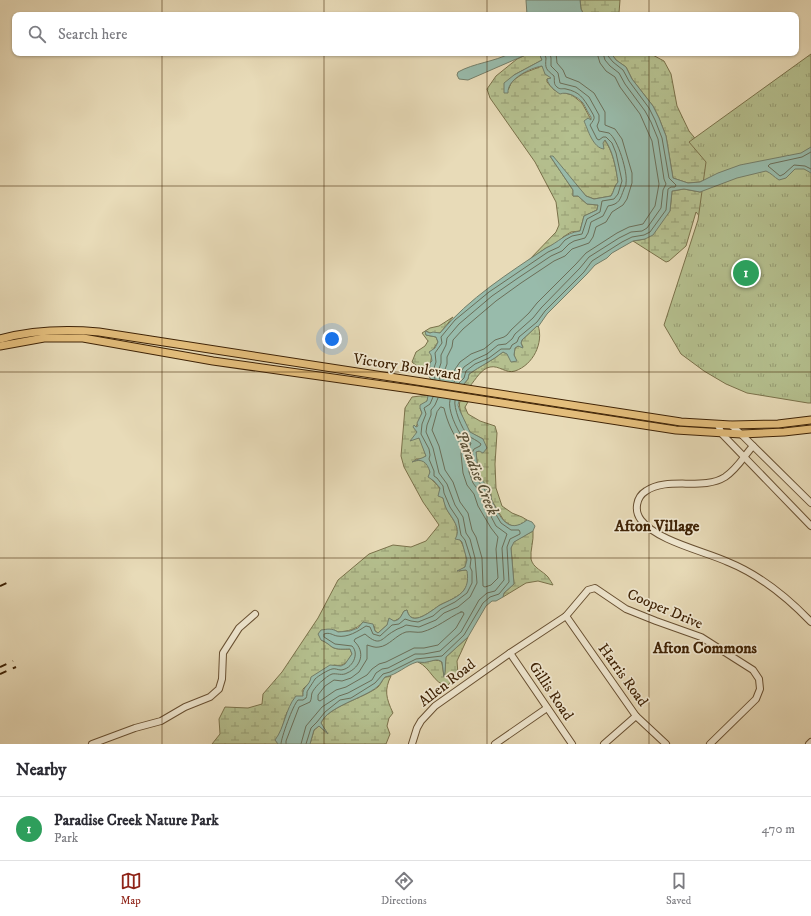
<!DOCTYPE html>
<html lang="en">
<head>
<meta charset="utf-8">
<style>
  body { margin:0; font-family:"IM FELL DW Pica",serif; background:#f2f2f3; color:#2b2b33 }
  .you { position:absolute; left:332px; top:339px; width:14px; height:14px; margin:-10px; border:3px solid #fff; border-radius:50%; background:#1a73e8; box-shadow:0 0 0 6px #1a73e833 }
  .badge { display:grid; place-items:center; width:26px; height:26px; border-radius:50%; background:#8f2418; color:#fff; font-size:13px; font-weight:700 }
  .pin { position:absolute; translate:-50% -50%; border:2px solid #fff; box-shadow:0 1px 4px #0006 }
  .list { margin:0; padding:0; list-style:none }
  h2 { display:flex; justify-content:space-between; align-items:center; height:52px; margin:0; padding:0 16px; font-size:17px }
  h2 small { font-size:13px; font-weight:400; color:#7c7c81 }
  .list li { display:grid; grid-template-columns:26px 1fr auto; gap:12px; align-items:center; box-sizing:border-box; height:64px; padding:0 16px; border-top:1px solid #e1e1e2 }
  .list b { display:block; font-size:15px; white-space:nowrap }
  .list p { margin:0; font-size:13px; white-space:nowrap; color:#7c7c81 }
  .list em { font-size:13px; font-style:normal; color:#7c7c81 }
  .icon { flex:none; width:22px; height:22px; fill:none; stroke:currentColor; stroke-width:2; stroke-linecap:round; stroke-linejoin:round }
  .map { position:relative; flex:none; width:811px; height:744px; overflow:hidden }
  .search { position:absolute; background:#fff; box-shadow:0 1px 3px #0004; left:12px; right:12px; top:12px; height:44px; display:flex; align-items:center; gap:10px; box-sizing:border-box; padding:0 14px; border-radius:8px; color:#7c7c81; font-size:15px }
  .sheet { height:116px; background:#fff }
  nav { display:flex; justify-content:space-around; align-items:center; box-sizing:border-box; height:56px; border-top:1px solid #e1e1e2; background:#fff; font-size:11px; color:#7c7c81 }
  nav a { display:grid; justify-items:center; gap:2px }
  nav .on { color:#8f2418 }
  .map>svg:first-child { display:block }
  .wetland { fill:url(#wetland-marsh); stroke:#7a714a }
  .park { fill:url(#park-tufts); stroke:#7a714a }
  .water { fill:#98bbab; stroke:#747e69 }
  .lines { fill:none; stroke-linecap:round; stroke-linejoin:round }
  .shore { stroke:#6b6e58; stroke-width:1 }
  .minor-casing { stroke:#685032; stroke-width:8 }
  .major-casing { stroke:#3e2205; stroke-width:9 }
  .minor { stroke:#f0e8d1; stroke-width:6 }
  .major { stroke:#e4be7c; stroke-width:7 }
  .rail { stroke:#3e2205; stroke-width:2; stroke-dasharray:7 7; stroke-linecap:butt }
  .grid { fill:none; stroke:#3e2205; stroke-width:1; stroke-opacity:0.55 }
  .labels { text-anchor:middle; dominant-baseline:central; stroke-width:3.5; stroke-linejoin:round; paint-order:stroke }
  .street-label { font-size:15px; fill:#3e2205; stroke:#f0e8d1 }
  .water-label { font-size:16px; font-style:italic; fill:#595037; stroke:#f0e8d1 }
  .neighbourhood-label { font-size:16px; font-weight:bold; fill:#3e2205; stroke:#f0e8d1 }
</style>
</head>
<body>
<div class="map">
<svg width="811" height="744" viewBox="0 0 811 744">
  <defs>
    <pattern id="wetland-marsh" width="20" height="14" patternUnits="userSpaceOnUse"><rect width="20" height="14" fill="#b5c08f"/><path d="M1 5h8M5 5V1M11 12h8M15 12V8" fill="none" stroke="#959c73"/></pattern>
    <pattern id="park-tufts" width="24" height="20" patternUnits="userSpaceOnUse"><rect width="24" height="20" fill="#b5c08f"/><path d="M3 7l-1-3M5 7V3M7 7l1-3M15 17l-1-3M17 17v-4M19 17l1-3" fill="none" stroke="#959c73"/></pattern>
  </defs>
  <rect width="100%" height="100%" fill="#e8dbb8"/>
  <filter id="stains"><feTurbulence type="fractalNoise" baseFrequency=".005" numOctaves="4"/><feColorMatrix values="0 0 0 0 .2 0 0 0 0 .09 0 0 0 0 .02 0 0 0 .5 -.17"/></filter>
  <radialGradient id="worn" r=".72"><stop offset=".6" stop-color="#630" stop-opacity="0"/><stop offset="1" stop-color="#630" stop-opacity=".3"/></radialGradient>
  <g class="wetland">
    <path d="M580,0H620L619,13L621,15H584L581,9Z"/>
    <path d="M530,53H539L542,60L514,75L508,90L512,81L524,73L542,66L552,78L547,79V82L554,90L572,95L582,103L603,142L604,139C613,151 616,168 618,182C614,186 614,192 611,196L594,199L586,196L550,156L573,190V196H578L587,204L598,205L597,210L584,216L580,231L571,232L563,237L557,243L546,248L529,260L556,232L559,225L556,202L535,162L490,98L487,89L496,76L517,59Z"/>
    <path d="M611,53H649L664,61L671,74L677,106L689,131L703,148L725,144L708,178L700,182L688,183L673,178L666,136L659,118L653,106L632,79L626,67L616,60Z"/>
    <path d="M684,189L700,192L707,190L701,218L696,212L686,246L669,261L666,262L633,241L645,239L670,211L672,191Z"/>
    <path d="M453,317L440,333H430L426,331V335L436,337L438,342C436,345 434,348 433,350C432,352 429,373 429,376L412,362L416,352L425,346L428,341L422,333L430,328L439,326Z"/>
    <path d="M538,325C544,343 533,365 515,371C506,374 499,365 490,367C481,369 476,379 470,386L463,385L468,379L469,374C480,366 492,361 503,352L507,353L516,360L514,355L515,348L518,346L523,347L521,343L522,340Z"/>
    <path d="M429,395L427,401L420,408L422,413L416,427L417,432L416,438H420L426,456L421,459H416L415,461C419,459 423,461 428,463L430,472L429,477C433,481 437,484 440,489C442,495 444,501 446,507C450,518 459,522 457,536C463,542 469,558 465,567L459,571L466,570L468,571C468,578 469,584 464,590C459,597 448,601 440,605C432,610 411,629 407,610L404,611L400,618L387,625L378,633L375,631L374,626L363,622C356,630 348,631 338,632L334,630L321,640C326,642 328,644 332,647C337,650 344,649 350,649L352,654C347,662 345,667 334,665L311,681L303,689V697L287,712L280,734L276,740L278,744H212L220,734L219,719L225,707L248,708L262,704L263,694L282,672L318,618L338,580L369,554L393,545L411,547L426,541L439,525L423,502L404,467L401,456L405,408L412,397Z"/>
    <path d="M460,401L468,402L465,407L468,414L480,421L495,426L497,433L495,464L496,488L502,506L512,513L522,517L527,520L521,525L512,526L504,521L491,499V494L487,486L481,480L478,471L476,452L479,451L483,439C479,437 475,435 471,433C466,428 457,407 460,401Z"/>
    <path d="M533,531C534,541 530,550 531,559C533,568 543,571 548,577C550,580 552,583 553,585L538,581L526,583L503,597L504,593L514,584L511,548L513,542Z"/>
    <path d="M468,637L457,661L458,674L447,686C433,683 431,668 418,662C425,663 440,657 442,663C443,667 443,672 444,676C446,670 445,664 446,657Z"/>
    <path d="M391,676C384,690 386,698 393,713L389,718L387,726L390,734L386,744H310L314,730L319,726L326,732L321,723C327,707 364,698 378,687C381,684 382,680 385,677Z"/>
  </g>
  <path class="park" d="M811,54V403H808L747,393L726,384L704,371L681,354L664,325L698,220L706,162L689,142Z"/>
  <g class="water">
    <path d="M526,0H580L581,9L584,15H527Z"/>
    <path d="M511,53H530L468,80L459,79L457,75L458,72C474,63 494,62 511,53Z"/>
    <path d="M539,53H611L616,60L626,67L632,79L653,106L659,118L666,136L673,178L688,183L700,182L718,173L740,165L801,153L811,147V173L804,169H795L786,178L779,180C774,177 771,173 766,171L737,178L700,192L684,189L672,191L670,211L653,235L645,239L633,241L612,253L607,258L595,265L587,274L547,314L538,327L537,326L522,340L521,343L523,348L518,346L515,348L514,355L517,361L511,362L507,354L503,352C492,361 480,366 469,374L468,379L463,385L458,405L460,411L470,432L483,439L487,448L483,453L479,451L476,452C477,459 477,465 478,471C479,479 487,484 490,492C491,495 491,498 492,501C500,517 508,535 527,520L532,522L535,526L533,531L514,542L511,548L514,584L504,593L503,597L496,601H492L486,606L468,637L446,657C445,664 446,670 444,677L442,662C437,658 433,661 427,662C424,663 420,662 417,662C406,665 397,675 385,677C382,680 381,684 377,687C364,698 327,707 321,723L328,734L319,726L314,730L310,744H278L275,740C285,727 285,709 296,696H303C302,686 310,686 311,677L330,665L341,666L345,664L352,654L350,649C344,649 337,650 332,647C328,644 326,642 321,640L318,634L321,630C328,629 332,628 338,632L350,631L358,628L363,622L373,624L375,631L378,633L387,625L389,618L394,621C400,620 401,616 404,611L407,610C411,629 432,610 440,605C448,601 459,597 464,590C468,584 468,578 467,571L466,570L457,571L465,567L467,560L462,542L460,540L455,539C462,529 452,518 447,510C445,506 444,502 443,498L438,496L440,488L434,481L428,477L430,472C427,462 422,458 412,462C417,459 421,459 426,456L419,438L410,441L417,432L413,427L414,425L416,427L418,426L417,423L422,413L420,408V405L427,401L431,380L429,376L430,363L432,361L431,355L429,352L435,348L438,342L436,337L426,335L425,331L430,333L433,332L440,333C469,298 509,273 546,248C559,242 565,233 580,231L584,216L597,210L598,205L587,204L578,196H573V190L550,156H553L586,196L594,199L611,196C614,192 614,186 618,182C616,168 613,151 605,140L603,143L604,149C593,148 588,130 584,121L588,118L591,120V117C588,113 586,108 583,103C578,97 567,91 560,94C555,91 548,85 547,79L551,78L545,74L542,66C530,68 507,79 508,93H504V83L514,75L542,60Z"/>
  </g>
  <g class="lines">
    <g class="shore">
      <path d="M556,53L557,63L563,70L566,77L579,82L594,93L605,112V125L615,129L622,139L632,173V183L627,199L623,205L612,212L606,222L596,227L593,237L589,243L572,249L565,256L554,261L521,283L496,301L463,329L453,340L452,347L447,357V364L444,372L447,379L449,378L460,362L471,354L484,349L495,340L504,337L507,335L511,330L529,313L537,303L576,264L586,253L617,233L629,227L643,224L655,206L659,184L652,141L640,114L620,87L615,77L606,71L600,63L597,53"/>
      <path d="M811,152L802,157L770,164L768,166L780,176L784,174L794,165L805,166L811,169"/>
      <path d="M435,379L433,371L436,362L435,353L442,343L441,337L455,320L489,292L548,252L559,247L565,240L572,236L582,234L587,219L600,212L602,201L614,199L618,194L622,181L616,153L612,143L606,137H603L599,140L597,139L590,125C596,117 595,118 590,109C583,98 580,92 566,89C563,88 560,90 557,87C553,84 555,80 554,76C546,69 545,69 546,58L544,53"/>
      <path d="M440,380L438,372L441,363V355L446,345L447,338L459,324L492,296L518,278L551,256L562,251L569,244L574,241L585,238L588,233L591,222L603,216L608,206C620,204 620,199 624,189C625,185 626,188 626,183C628,173 618,139 609,133L599,131L597,126L599,121V115L589,97L576,87L560,83L558,73L551,66V58L550,53"/>
      <path d="M454,382L464,367L474,360L487,354L498,345L506,344L512,339L515,334L533,318L541,308L580,268L589,257L619,238L631,232L642,231L647,228L661,208L663,190L666,184L664,179L658,139L651,122L645,111L625,84L619,73L610,66L605,60L603,53"/>
      <path d="M459,383L464,378L466,371L475,364L489,358L501,349H510L512,345L517,342L519,337L537,322L545,311L584,272L592,261L622,242L632,237L644,235L650,232L666,210L668,189L671,187H675L676,185L669,178L662,138L655,120L649,108L629,81L623,70L613,62L608,56V53"/>
      <path d="M441,407L444,408C447,421 453,436 462,445L461,454L463,473L467,485L474,494L478,506L491,528L498,537L496,549L498,578L491,585L485,587L483,586L482,558L476,537L472,530L468,513L460,502L453,482L445,470L439,446L432,430L437,412Z"/>
      <path d="M461,612H463L464,614L456,628L438,645L424,648H414L386,662L379,664L372,669L367,675L346,687L336,690L320,701L318,700V695L325,686L334,680L342,681L351,678L359,672L367,659V645C371,646 375,648 379,647C389,646 396,635 406,632C411,631 417,633 422,632C437,628 448,618 461,612Z"/>
      <path d="M281,744C281,738 293,705 298,700H303L306,698C307,696 307,694 307,692C307,691 314,681 315,679C318,676 328,670 332,669C335,668 338,670 341,670C352,669 360,654 352,646L335,644L324,637V634C330,632 332,635 337,636C348,638 358,631 366,626L370,627L373,634L380,636L392,625L399,624L405,619L411,621L418,622L433,616L441,609L455,602L467,593L472,583V571L470,567L471,559L465,540L461,535L458,519L450,507L444,493L443,486L437,478L434,476V471L429,459L430,455L429,449L421,434L422,424L426,414L424,408L430,404L433,397"/>
      <path d="M286,744V741L299,707L310,702C312,698 311,696 312,693C313,690 319,683 322,681C324,679 329,675 332,674C337,673 342,676 347,673C361,667 366,652 354,641L355,639L365,634C381,648 381,638 394,631C398,628 402,628 406,625L419,627L436,620L444,613L458,607L470,597L477,583L475,558L470,539L466,533L463,517L455,505L447,484L439,473L433,448L426,432L427,425L431,415V410L435,405L438,398"/>
      <path d="M301,744L306,726L322,707L339,696L348,693L372,680L376,673L382,669L388,668L415,654H424L440,651L461,632L479,600L487,593L495,591L504,580L502,548L507,534L496,526L484,503L479,491L473,483L469,472L467,453L471,443C468,442 465,440 463,438C457,430 447,409 450,400"/>
      <path d="M306,744L311,728L317,722L325,712L340,700L351,698L375,683L383,674L390,672L416,659L442,656L464,635L483,603L490,597L499,594L509,582L507,547L510,539L520,534V532L519,530H511L501,523L488,501L487,495L484,488L478,481L474,472L472,453L474,449L480,446L481,444C477,440 472,439 468,435C462,430 453,407 455,400"/>
    </g>
    <defs>
      <g id="minor">
        <path d="M718,425L722,434L811,526"/>
        <path d="M731,425L741,434L811,503"/>
        <path d="M753,446C744,456 738,468 725,477C703,491 667,476 646,491C636,497 634,511 641,520C657,541 704,551 728,562C760,575 787,597 811,622"/>
        <path d="M566,616L636,716L666,744"/>
        <path d="M510,653L572,744"/>
        <path d="M92,744L135,728L161,721L185,707L210,697L219,689L222,679L223,653L239,628L255,614"/>
        <path d="M412,744L417,728L421,721L435,706L510,653L566,616L588,590L595,588L626,609L656,621L701,637L753,670L759,679L760,689L756,699L710,744"/>
        <path d="M495,744L547,708"/>
        <path d="M604,744L636,716"/>
        <path d="M809,744L811,742"/>
      </g>
      <g id="major">
        <path d="M0,339C33,330 65,329 99,332L681,422L731,425L778,424L811,420"/>
        <path d="M0,346L44,338H83L213,361L418,390L676,430L741,434L784,432L811,429"/>
      </g>
    </defs>
    <use href="#minor" class="minor-casing"/>
    <use href="#major" class="major-casing"/>
    <use href="#minor" class="minor"/>
    <use href="#major" class="major"/>
    <g class="rail">
      <path d="M0,586L9,582"/>
      <path d="M0,667L13,661"/>
      <path d="M0,674L16,667"/>
    </g>
  </g>
  <path class="grid" d="M162,0V15M324,0V15M487,0V15M649,0V15M162,53V744M324,53V744M487,53V744M649,53V744M0,186H811M0,372H811M0,558H811"/>
  <g class="labels">
    <g class="street-label">
      <text transform="translate(407 367) rotate(9)">Victory Boulevard</text>
      <text transform="translate(665 609) rotate(23)">Cooper Drive</text>
      <text transform="translate(623 675) rotate(54)">Harris Road</text>
      <text transform="translate(447 683) rotate(-38)">Allen Road</text>
      <text transform="translate(551 691) rotate(56)">Gillis Road</text>
    </g>
    <g class="water-label">
      <text transform="translate(477 473) rotate(68)">Paradise Creek</text>
    </g>
    <g class="neighbourhood-label">
      <text x="657" y="526">Afton Village</text>
      <text x="705" y="648">Afton Commons</text>
    </g>
  </g>
  <rect width="100%" height="100%" filter="url(#stains)"/>
  <rect width="100%" height="100%" fill="url(#worn)"/>
</svg>
<div class="you"></div>
<div class="pin badge" style="left:746px;top:273px;background:#2e9e5b">1</div>
<div class="search"><svg class="icon" aria-label="search" viewBox="0 0 24 24"><circle cx="10" cy="10" r="6"/><path d="M15 15l6 6"/></svg>Search here</div>
</div>
<section class="sheet">
<h2>Nearby<small></small></h2>
<ul class="list">
<li><span class="badge" style="background:#2e9e5b">1</span><div><b>Paradise Creek Nature Park</b><p>Park</p></div><em>470 m</em></li>
</ul>
</section>
<nav>
<a class="on"><svg class="icon" aria-label="map" viewBox="0 0 24 24"><path d="M3 6l6-2 6 2 6-2v14l-6 2-6-2-6 2zM9 4v14M15 6v14"/></svg>Map</a>
<a><svg class="icon" aria-label="directions" viewBox="0 0 24 24"><path d="M12 3l9 9-9 9-9-9zM9 14v-3h6M13 9l2 2-2 2"/></svg>Directions</a>
<a><svg class="icon" aria-label="saved" viewBox="0 0 24 24"><path d="M7 4h10v16l-5-4-5 4z"/></svg>Saved</a>
</nav>
</body>
</html>
